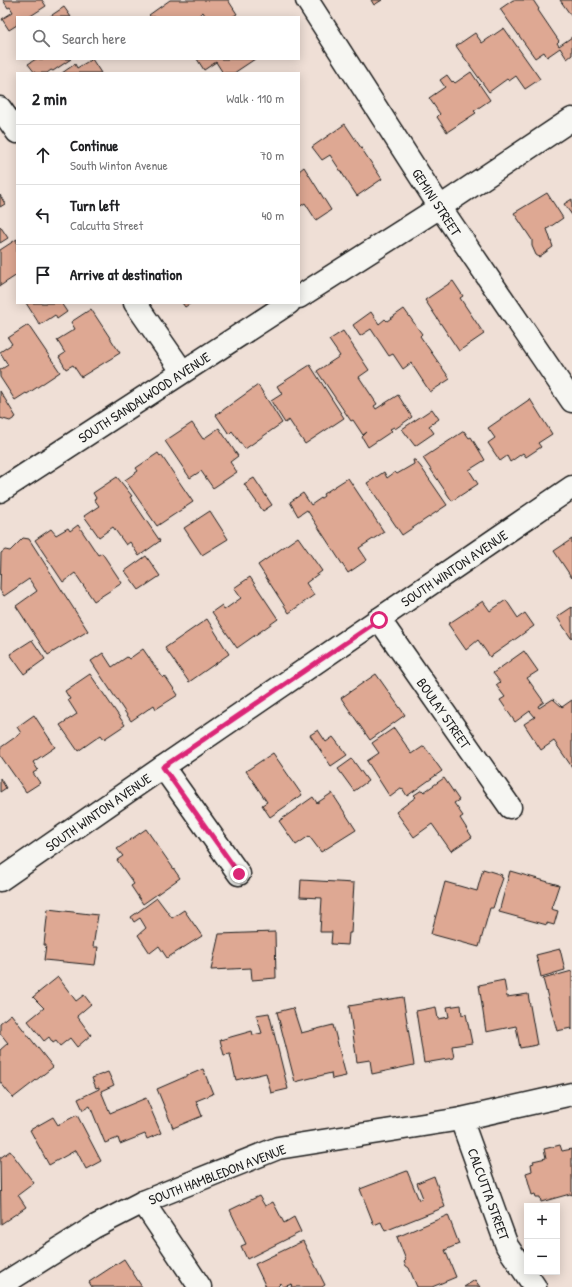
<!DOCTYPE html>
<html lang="en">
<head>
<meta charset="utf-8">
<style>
  body { margin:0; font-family:"Patrick Hand",sans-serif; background:#f6f6f6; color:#202124 }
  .controls { position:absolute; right:12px; bottom:12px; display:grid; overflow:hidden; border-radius:0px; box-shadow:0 2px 10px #0003 }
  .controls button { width:36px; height:36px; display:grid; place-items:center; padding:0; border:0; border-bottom:1px solid #e0e0e0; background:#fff; color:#202124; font:20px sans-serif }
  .stop { position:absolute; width:12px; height:12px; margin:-9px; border:3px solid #db2777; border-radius:50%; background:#fff }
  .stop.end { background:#db2777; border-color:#fff; box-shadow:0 1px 4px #0008 }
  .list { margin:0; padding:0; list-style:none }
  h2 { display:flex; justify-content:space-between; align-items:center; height:52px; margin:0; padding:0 16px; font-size:17px }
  h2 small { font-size:13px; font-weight:400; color:#757577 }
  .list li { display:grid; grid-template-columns:26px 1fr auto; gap:12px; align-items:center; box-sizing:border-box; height:60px; padding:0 16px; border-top:1px solid #e0e0e0 }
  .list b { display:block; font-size:15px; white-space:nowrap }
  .list p { margin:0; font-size:13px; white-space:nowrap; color:#757577 }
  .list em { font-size:13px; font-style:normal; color:#757577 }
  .icon { flex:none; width:22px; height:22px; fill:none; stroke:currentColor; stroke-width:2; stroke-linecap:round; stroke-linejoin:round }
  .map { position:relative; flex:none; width:572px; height:1287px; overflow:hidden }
  .search { position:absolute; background:#fff; box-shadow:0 2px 10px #0003; left:16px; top:16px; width:284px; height:44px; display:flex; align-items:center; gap:10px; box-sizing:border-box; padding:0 14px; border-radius:0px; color:#757577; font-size:15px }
  .panel { position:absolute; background:#fff; box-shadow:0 2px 10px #0003; left:16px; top:72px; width:284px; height:232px; border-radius:0px }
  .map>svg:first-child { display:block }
  .building { fill:#dea893; stroke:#1c1c1c }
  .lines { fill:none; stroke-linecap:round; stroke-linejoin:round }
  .street-casing { stroke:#1c1c1c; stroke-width:25 }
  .secondary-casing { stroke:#1c1c1c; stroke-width:25 }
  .street { stroke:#f6f6f2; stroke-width:22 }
  .secondary { stroke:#f6f6f2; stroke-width:22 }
  .route { stroke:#db2777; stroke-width:5 }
  .labels { text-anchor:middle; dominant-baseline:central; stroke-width:3.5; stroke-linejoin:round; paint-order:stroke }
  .street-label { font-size:14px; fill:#1c1c1c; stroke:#f6f6f2 }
</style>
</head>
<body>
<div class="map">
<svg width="572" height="1287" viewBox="0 0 572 1287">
  <rect width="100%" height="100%" fill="#efdfd6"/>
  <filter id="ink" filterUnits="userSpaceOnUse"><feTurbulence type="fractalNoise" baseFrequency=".025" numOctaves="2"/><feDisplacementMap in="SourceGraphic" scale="8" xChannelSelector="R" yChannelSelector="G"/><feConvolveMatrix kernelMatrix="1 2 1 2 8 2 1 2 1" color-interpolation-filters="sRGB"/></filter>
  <g filter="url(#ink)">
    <g class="building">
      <path d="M3,0H42L46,6L29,17H17V25L9,30L2,19L13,12L10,7L8,8Z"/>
      <path d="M170,0H228L237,14L232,17H206L203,12L197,17H151L149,15Z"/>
      <path d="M371,0H382L374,5Z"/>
      <path d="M513,0H533L539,9L538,10L559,41L557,43L559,46L572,37V55L567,59L560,48L547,57L544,52L535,58L500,9Z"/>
      <path d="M560,0H572V17Z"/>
      <path d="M64,7L71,17H49Z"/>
      <path d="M504,28L540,79L525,89L516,76L509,81L507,79L489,92L456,46L475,33L482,43Z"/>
      <path d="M36,59H71L53,71L51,70L47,73H35L28,64Z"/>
      <path d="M92,59L101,73H62L75,64L77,68Z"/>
      <path d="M197,59H255L234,73H223L216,62L204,70Z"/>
      <path d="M471,72L490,100L474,111L476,113L447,132L437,117L440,114L429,98L445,87L440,80L447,75L452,82L453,81L455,83Z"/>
      <path d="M345,124L382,179L357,196L330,155L322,160L312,147Z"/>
      <path d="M304,167L331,210L316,220L305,203L299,207V171Z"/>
      <path d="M547,193L563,218L547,229L553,247L539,257L536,255L532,246V240L514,213Z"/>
      <path d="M0,195L5,204L0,207Z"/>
      <path d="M572,199V215L564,204Z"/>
      <path d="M0,226L8,238L0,243Z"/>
      <path d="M17,239V275L0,286V250Z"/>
      <path d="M453,281L463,296L460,298L484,334L459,351L425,300Z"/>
      <path d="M26,303H61L67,312L57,319L55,315L40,325Z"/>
      <path d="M182,303H191L185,307Z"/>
      <path d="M91,309L120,353L81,377L73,365L66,369L59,357L65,353L57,340L75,329L71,322Z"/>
      <path d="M404,309L422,334L420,336L450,379L430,392L411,363L403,369L393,354L389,356L371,329L360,336L353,325L371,312L379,324L385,319L387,321Z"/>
      <path d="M28,325L60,372L27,394L26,393L15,400L0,377V370L8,365L0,352L12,344L8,338Z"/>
      <path d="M343,331L369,370L359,377L377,404L374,406L376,409L398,395L412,417L395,429L394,427L390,429L392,431L368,447L362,437L367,432L363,435L353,420L351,421L317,371L340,356L329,340Z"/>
      <path d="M310,365L344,418L305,444L289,420L285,423L271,401L282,394L277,386Z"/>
      <path d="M258,385L282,423L245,449L232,431L229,434L216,415Z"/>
      <path d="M0,391L16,417L10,421L0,418Z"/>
      <path d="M530,399L552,434L538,443L541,447L526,457L523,453L510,462L507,456L500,461L488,443L495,438L488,428Z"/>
      <path d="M432,409L439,419L429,426L434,433L415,446L402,429Z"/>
      <path d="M192,423L203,439L219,428L238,456L230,462L237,472L213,488L201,471L190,478L165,441Z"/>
      <path d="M464,431L469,438L471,437L485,460L469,470L478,484L452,501L423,458Z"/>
      <path d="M158,453L160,456L161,455L193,502L157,526L125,480L138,471L136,468Z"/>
      <path d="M413,460H415L421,467L447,505L402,535L367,483L384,472L387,478L395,472L397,474L414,464Z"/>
      <path d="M117,477L132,496L130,497L160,541L139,556L130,542L126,545L113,527L99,537L84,516L99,506L94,499L96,498L93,493Z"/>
      <path d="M254,478L272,505L263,511L244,484Z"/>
      <path d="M348,478L384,532L359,548L367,560L348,573L307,510L298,516L290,502L303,493L311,505L324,496L323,494Z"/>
      <path d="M210,511L228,539L202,555L184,528Z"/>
      <path d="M78,525L98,555L102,553L122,583L94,601L75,573L63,582L35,540L51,529L56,535L68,528L70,531Z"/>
      <path d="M298,537L322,571L306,583L314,595L289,613L258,565Z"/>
      <path d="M23,538L29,539L88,631L48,655L16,606L37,591L29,579L4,596L0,590L1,553L5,550L10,551Z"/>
      <path d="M572,539V578L554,551Z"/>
      <path d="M146,556L160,576L139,590L125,571Z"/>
      <path d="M250,577L278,619L237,648L212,612L222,605L224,610L241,598L234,588Z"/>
      <path d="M506,600L518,618L525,613L534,626L490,657L478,640L466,650L448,624L483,601L490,611Z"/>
      <path d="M572,607V637L571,638L557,617Z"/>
      <path d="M207,619L229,654L189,682L165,648Z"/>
      <path d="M32,640L45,659L24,674L10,654Z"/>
      <path d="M143,649L163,678L165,676L178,695L156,709L154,705L131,721L91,661L103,653L112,667L127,657L129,659Z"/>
      <path d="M524,651L538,671L527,678L544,702L538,706L539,708L553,699L562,707L572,700V767L554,741L541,750L524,724L535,717L530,711L515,722L500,700L505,697L496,685L500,682L493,673Z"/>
      <path d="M90,674L125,725L104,739L101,735L78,751L60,725L77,714L68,700L70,699L65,691Z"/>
      <path d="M376,674L405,715L370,740L341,698Z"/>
      <path d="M34,715L55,747L33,762L38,770L33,773L40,783L26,792L0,755V748L21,733L17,727Z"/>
      <path d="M394,728L412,754L424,746L442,771L407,796L402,788L390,797L367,761L379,753L372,743Z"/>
      <path d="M318,730L326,742L333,737L347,755L331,766L310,735Z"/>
      <path d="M273,753L302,795L270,817L262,805L267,802L246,771Z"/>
      <path d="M352,759L368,781L354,791L338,769Z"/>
      <path d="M0,778L6,788L0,792Z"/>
      <path d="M444,778L459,800L454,803L463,816L460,818L472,837L451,851L432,824L414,837L396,812L416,797L414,795L422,790L424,792Z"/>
      <path d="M332,793L356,830L321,852L309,836L296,845L279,821L313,797L317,803Z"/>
      <path d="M146,829L180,878L143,904L131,886L134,884L117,860L123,856L117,849Z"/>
      <path d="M483,869L502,875L501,877L503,878L493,908H490L479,947L431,934L445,882L477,891Z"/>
      <path d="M510,871L559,885L551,909L558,911L554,925L547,923V925L499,912Z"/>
      <path d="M301,880L354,883L351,933H349L348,945L331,944L332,932H320L322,898L300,897Z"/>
      <path d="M157,898L172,918L184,910L202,936L167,958L159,946L150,953L138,935L146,928L140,918L134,922L131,917Z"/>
      <path d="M48,909L98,915L93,947H98L95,965L44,960L46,945H44Z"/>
      <path d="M275,932L276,978L252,980L251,968L211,970L219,934Z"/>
      <path d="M560,949L565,970L541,977L536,955Z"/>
      <path d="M572,971V1030L571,1028L557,1031L543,979Z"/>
      <path d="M58,977L76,1001L84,995L91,1004L77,1016L91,1035L77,1047L70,1038L60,1046L56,1041L53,1043L49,1037L44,1041L28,1021L44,1008L33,997Z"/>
      <path d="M504,980L507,997L528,994L537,1045L520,1048L516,1026L486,1032L479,985Z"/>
      <path d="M403,997L414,1065L372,1074L370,1060L357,1062L349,1006Z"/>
      <path d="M461,1005L462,1015L466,1014L472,1043L452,1046L454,1058L424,1063L416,1011L436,1007L438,1019L449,1017L447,1007Z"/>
      <path d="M293,1008L301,1033L333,1025L346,1076L332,1079L331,1073L295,1082L277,1012Z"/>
      <path d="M269,1013L288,1089L271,1093L266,1073L236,1080L230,1054L224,1055L220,1040L252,1031L253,1035L262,1033L256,1015Z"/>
      <path d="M11,1014L53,1067L13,1098L0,1082V1050L8,1043L0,1033V1023Z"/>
      <path d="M203,1069L213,1094L196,1101L202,1116L173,1128L157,1089Z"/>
      <path d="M108,1072L114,1085L101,1091L110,1113L146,1098L161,1133L147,1139L145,1134L120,1144L118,1138L105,1143L90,1106L83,1110L78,1099L99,1089V1087L96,1088L92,1078Z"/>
      <path d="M77,1115L101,1161L86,1169L76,1150L49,1165L30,1130L53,1117L58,1125Z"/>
      <path d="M560,1145L562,1151L572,1149V1195L570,1194L541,1202L540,1197H536L535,1194L532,1195L526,1173L532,1171L531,1164L534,1163L533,1161L546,1158L544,1149Z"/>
      <path d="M10,1151L34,1183L18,1195L26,1207L1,1224L0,1158Z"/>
      <path d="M407,1171L419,1200L423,1198L417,1183L434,1176L445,1207L385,1231L381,1222L374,1225L360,1189Z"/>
      <path d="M259,1196L265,1206L273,1202L284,1223L294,1217L301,1232L247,1259L241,1246L246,1244L230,1210Z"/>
      <path d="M448,1215L459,1244L445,1250L456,1277L432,1287H417L409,1268L406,1266L404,1262L406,1260L397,1237Z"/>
      <path d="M303,1241L325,1285L322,1287H291L292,1284L283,1287L281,1283L277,1287H266L255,1264Z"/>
      <path d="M124,1259L142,1287H92L89,1282Z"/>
      <path d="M475,1280L480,1287H464Z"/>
    </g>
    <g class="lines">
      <defs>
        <g id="street">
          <path d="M0,108L17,132"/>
          <path d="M299,297L440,207L572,119"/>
          <path d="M135,303L182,371"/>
          <path d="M0,491L289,303"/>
          <path d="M379,619L510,807"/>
          <path d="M163,767L239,874"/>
          <path d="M0,880L163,767L572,487"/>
          <path d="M461,1119L507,1246L535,1287"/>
          <path d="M143,1202L200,1287"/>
          <path d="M0,1286L94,1227L143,1202L278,1148L461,1119L572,1094"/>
        </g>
        <path id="secondary" d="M307,0L440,207L572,401"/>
      </defs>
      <use href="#street" class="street-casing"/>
      <use href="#secondary" class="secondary-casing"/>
      <use href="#street" class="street"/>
      <use href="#secondary" class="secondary"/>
    </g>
  </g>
  <g class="lines" filter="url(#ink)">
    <path class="route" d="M239,874L163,767L379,620"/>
  </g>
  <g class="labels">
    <g class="street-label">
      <text transform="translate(437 202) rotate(57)">GEMINI STREET</text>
      <text transform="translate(144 397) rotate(-33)">SOUTH SANDALWOOD AVENUE</text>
      <text transform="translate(454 568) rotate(-34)">SOUTH WINTON AVENUE</text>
      <text transform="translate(444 713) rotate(55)">BOULAY STREET</text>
      <text transform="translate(98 812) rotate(-35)">SOUTH WINTON AVENUE</text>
      <text transform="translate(217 1174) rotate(-21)">SOUTH HAMBLEDON AVENUE</text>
      <text transform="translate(489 1194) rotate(70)">CALCUTTA STREET</text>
    </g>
  </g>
</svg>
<div class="controls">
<button>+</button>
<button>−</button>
</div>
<div class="stop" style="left:379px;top:620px"></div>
<div class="stop end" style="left:239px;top:874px"></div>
<div class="search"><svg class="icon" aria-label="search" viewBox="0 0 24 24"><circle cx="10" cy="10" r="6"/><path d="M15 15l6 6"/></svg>Search here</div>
<section class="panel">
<h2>2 min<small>Walk · 110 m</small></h2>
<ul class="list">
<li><svg class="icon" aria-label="ahead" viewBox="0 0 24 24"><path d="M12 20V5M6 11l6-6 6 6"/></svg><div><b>Continue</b><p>South Winton Avenue</p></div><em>70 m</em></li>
<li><svg class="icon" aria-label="left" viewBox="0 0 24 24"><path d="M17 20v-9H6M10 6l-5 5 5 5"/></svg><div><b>Turn left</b><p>Calcutta Street</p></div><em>40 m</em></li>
<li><svg class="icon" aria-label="arrive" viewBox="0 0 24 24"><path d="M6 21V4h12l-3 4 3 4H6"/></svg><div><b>Arrive at destination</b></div></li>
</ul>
</section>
</div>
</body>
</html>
